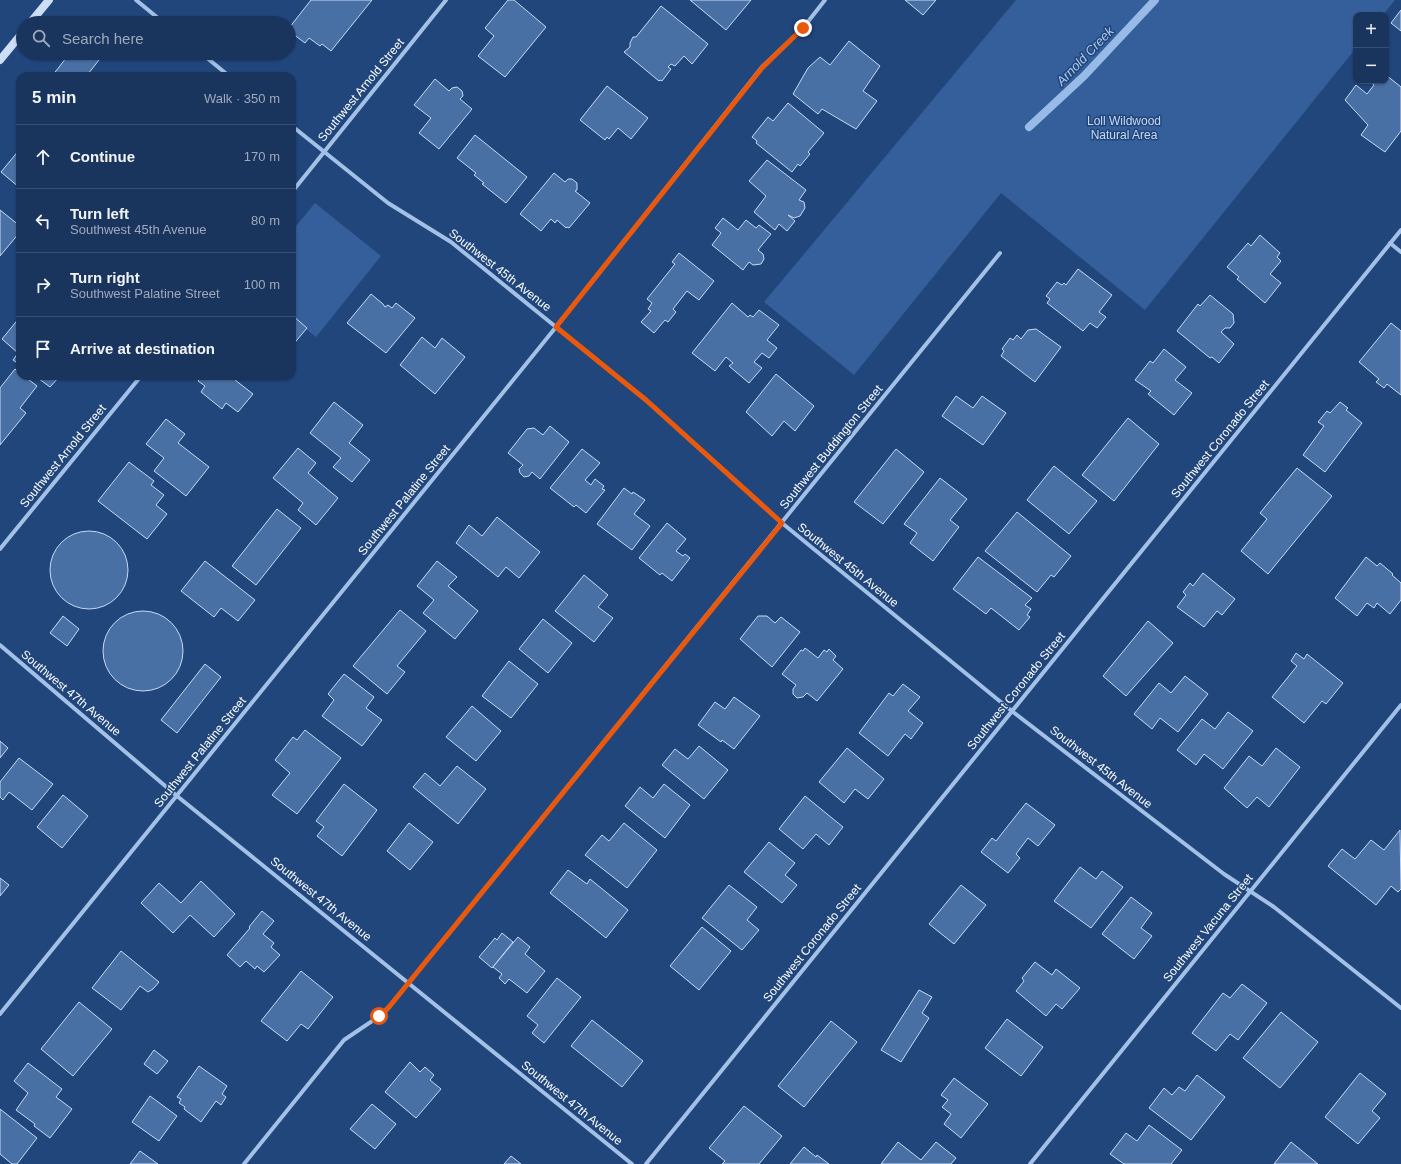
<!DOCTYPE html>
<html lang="en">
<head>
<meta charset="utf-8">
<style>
  body { margin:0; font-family:Arial,sans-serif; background:#263f66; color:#f1f3f6 }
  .controls { position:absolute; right:12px; top:12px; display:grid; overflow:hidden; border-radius:8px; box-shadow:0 1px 3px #0004 }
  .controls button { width:36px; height:36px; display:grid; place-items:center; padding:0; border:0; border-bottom:1px solid #374f72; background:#19345d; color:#f1f3f6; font:20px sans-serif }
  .stop { position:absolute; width:12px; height:12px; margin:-9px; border:3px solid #ea580c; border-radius:50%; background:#fff }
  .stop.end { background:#ea580c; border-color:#fff; box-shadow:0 1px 4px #0008 }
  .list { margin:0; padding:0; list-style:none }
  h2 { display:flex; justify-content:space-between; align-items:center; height:52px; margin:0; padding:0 16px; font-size:17px }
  h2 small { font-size:13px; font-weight:400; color:#9faabc }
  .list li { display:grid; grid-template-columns:26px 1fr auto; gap:12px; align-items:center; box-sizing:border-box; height:64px; padding:0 16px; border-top:1px solid #374f72 }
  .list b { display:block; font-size:15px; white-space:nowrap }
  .list p { margin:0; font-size:13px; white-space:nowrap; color:#9faabc }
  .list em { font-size:13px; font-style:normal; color:#9faabc }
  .icon { flex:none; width:22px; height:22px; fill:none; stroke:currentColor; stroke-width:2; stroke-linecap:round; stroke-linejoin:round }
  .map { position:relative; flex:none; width:1401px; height:1164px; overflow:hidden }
  .search { position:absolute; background:#19345d; box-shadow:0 1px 3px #0004; left:16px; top:16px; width:280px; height:44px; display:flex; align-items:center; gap:10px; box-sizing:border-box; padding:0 14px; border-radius:22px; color:#9faabc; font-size:15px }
  .panel { position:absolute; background:#19345d; box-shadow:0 1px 3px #0004; left:16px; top:72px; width:280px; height:308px; border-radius:12px }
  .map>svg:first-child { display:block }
  .green { fill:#345f9a }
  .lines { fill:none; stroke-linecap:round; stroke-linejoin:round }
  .stream { stroke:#97bae7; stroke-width:8 }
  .building { fill:#4970a5; stroke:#c7daf5 }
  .street { stroke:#a3c0e6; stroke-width:4 }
  .secondary { stroke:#cdddf5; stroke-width:8 }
  .route { stroke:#ea580c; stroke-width:5 }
  .labels { text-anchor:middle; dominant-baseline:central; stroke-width:3; stroke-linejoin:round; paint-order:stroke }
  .street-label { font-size:12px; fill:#fff; stroke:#21467c }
  .park-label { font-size:12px; fill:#c7daf5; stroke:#21467c }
  .water-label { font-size:13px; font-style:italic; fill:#aecaee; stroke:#21467c }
</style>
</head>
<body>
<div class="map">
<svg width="1401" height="1164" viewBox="0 0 1401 1164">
  <rect width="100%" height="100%" fill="#21467c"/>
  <g class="green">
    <path d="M1016,0H1395L1383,15H1356V48L1145,310L1001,193L854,375L764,302Z"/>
    <path d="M315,203L381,256L316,337L292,318V231Z"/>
  </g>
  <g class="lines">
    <path class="stream" d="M1029,127L1084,76L1155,0"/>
  </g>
  <g class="building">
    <path d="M311,0H372L331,51L322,44L320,46L309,38L305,43L289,31V28Z"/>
    <path d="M508,0H514L546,27L505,77L478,56L494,36L485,28Z"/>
    <path d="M690,0H751L726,30Z"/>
    <path d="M905,0H936L923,15Z"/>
    <path d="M661,6L708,44L692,64L684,56L675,66L671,64L668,67L671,69L662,81L660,80L659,81L624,52L630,47V43L633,37H636Z"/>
    <path d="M1401,10V31L1391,23Z"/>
    <path d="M849,41L880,66L863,91L877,101L856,129L822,109L818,114L793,94L808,68L820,57L830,65Z"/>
    <path d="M70,53H91L99,60L88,74L91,76H52Z"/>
    <path d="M1386,75L1401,87V131L1385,152L1361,135L1368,125L1345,100L1356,85L1367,94L1374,85L1369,81H1386Z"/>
    <path d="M435,79L449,91L452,88L457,87L462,91L463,96L460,99L472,109L439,149L419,133L431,118L414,105Z"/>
    <path d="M607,86L648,118L631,139L618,128L609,139L607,137L605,140L580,120Z"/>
    <path d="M788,103L824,133L808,152L810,154L800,166L798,164L792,172L756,143L757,141L752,137L768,117L773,121Z"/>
    <path d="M475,135L527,177L506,203L482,184L484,183L474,175L476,173L457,158Z"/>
    <path d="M20,149V188L1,172Z"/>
    <path d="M767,160L806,190L799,200L804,202L805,208L800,216L794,218L788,215L795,221L787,231L779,224L775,230L754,212L766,196L749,181Z"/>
    <path d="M554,173L565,182L568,179H572L577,183V190L575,191L590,203L569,228L567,227L566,228L557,220L555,223L551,219L541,231L520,214Z"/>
    <path d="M0,210L20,226V232L0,256Z"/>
    <path d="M723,218L738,230L746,220L756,228L759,225L771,234L758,250L763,254L764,259L761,264L753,265L749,262L743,270L712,245L721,233L715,228Z"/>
    <path d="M1260,235L1280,253L1277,257L1281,261L1270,274L1281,283L1265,303L1237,279L1239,277L1227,267L1248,243L1251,246Z"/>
    <path d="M679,253L714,281L699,300L687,291L673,309L676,312L668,322L665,320L654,333L641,322L651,311L648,309L652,303L647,299L675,264L672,262Z"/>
    <path d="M1078,269L1112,295L1099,312L1106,317L1097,328L1090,323L1083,331L1047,303L1050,299L1046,296L1057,282L1062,285L1064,283L1066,285Z"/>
    <path d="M371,294L383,304L385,307L388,305L392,308L396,303L415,318L386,353L347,323Z"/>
    <path d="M1210,295L1233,314L1234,323L1230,328H1225L1221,332L1234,344L1219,363L1212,357L1210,358L1177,331L1198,304L1200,306Z"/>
    <path d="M732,303L748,317L750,315L753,317L759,310L779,325L767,340L777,348L769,358L762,353L754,362L762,368L749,383L729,366L733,363L726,357L715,371L692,353Z"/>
    <path d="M292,315L307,328L292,346Z"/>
    <path d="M20,317V365L13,360L18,353L2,339Z"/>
    <path d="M1391,323L1401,331V395L1387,384L1384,388L1376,382L1379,379L1359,362Z"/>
    <path d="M1036,329L1061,347L1035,382L1001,356L1004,351L1002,349L1010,338L1013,340L1017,335L1021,339L1028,330Z"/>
    <path d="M422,337L435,348L442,338L465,357L435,394L400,365Z"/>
    <path d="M1164,349L1186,367L1175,380L1192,393L1174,415L1148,394L1151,391L1135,380L1150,361L1153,363Z"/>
    <path d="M15,369L20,373V376H24L37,386L20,408L26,413L0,445V388Z"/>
    <path d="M776,374L814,406L795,431L784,421L772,436L746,412Z"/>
    <path d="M35,376H60L50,387Z"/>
    <path d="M202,376H230L253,394L238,412L226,403L222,409L201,392L205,386L198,381Z"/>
    <path d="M956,396L973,408L982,396L1006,413L983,445L942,416Z"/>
    <path d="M334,402L363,425L349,443L370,460L352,482L333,467L341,458L310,433Z"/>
    <path d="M1340,402L1348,408L1346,410L1362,423L1325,472L1303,455L1324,426L1318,422L1327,411L1330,413Z"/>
    <path d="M1128,418L1159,444L1114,501L1082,475Z"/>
    <path d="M166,419L185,434L178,443L209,467L186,496L154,471L164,458L146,444Z"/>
    <path d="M550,426L569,442L540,479L532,472L529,476L524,477L520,473L519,469L523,465L508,453L527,429L534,428L543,435Z"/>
    <path d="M298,448L316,463L308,473L338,498L316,525L298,510L303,503L273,478Z"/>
    <path d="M582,449L600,463L585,480L591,485L595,479L604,486L602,489L605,490L586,513L576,505L574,507L550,488Z"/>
    <path d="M896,449L924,472L883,524L854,502Z"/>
    <path d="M129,462L154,481L151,485L164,495L156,505L167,514L147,539L98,501Z"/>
    <path d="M1054,466L1097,501L1069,534L1027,500Z"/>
    <path d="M1297,468L1332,496L1268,574L1241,551L1267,519L1260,513Z"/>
    <path d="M940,478L967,499L950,520L959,527L933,561L910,543L917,533L904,524Z"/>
    <path d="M624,488L632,494L633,492L645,500L634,514L650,526L632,550L597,524Z"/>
    <path d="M277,509L301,528L256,585L232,566Z"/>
    <path d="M1017,512L1071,556L1054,577L1051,575L1037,592L985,551Z"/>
    <path d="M497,517L540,552L519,578L506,567L498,577L456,543L469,525L482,536Z"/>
    <path d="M667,523L686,539L676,551L683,556L685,554L690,558L672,581L662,573L660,575L639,558Z"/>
    <circle cx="89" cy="570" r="39"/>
    <path d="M978,557L1032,598L1025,605L1031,609L1027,615L1030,617L1019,630L991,608L986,614L953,589Z"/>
    <path d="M1366,557L1377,566L1380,563L1393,574L1392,575L1401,583V600L1390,614L1377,603L1374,608L1367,603L1357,616L1335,598Z"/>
    <path d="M205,561L255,600L238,621L221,608L214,617L181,591Z"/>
    <path d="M437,561L457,577L448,586L478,611L455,639L423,613L434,600L417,586Z"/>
    <path d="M1203,573L1235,599L1222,615L1217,611L1204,627L1177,607L1186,595L1183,592L1190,583L1193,586Z"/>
    <path d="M584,575L608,595L598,607L613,618L594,642L555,611Z"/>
    <path d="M400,610L426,631L397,666L405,672L387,694L353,666Z"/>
    <circle cx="143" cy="651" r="40"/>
    <path d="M63,616L79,629L67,646L50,633Z"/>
    <path d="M758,616H767L775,623L781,617L800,632L772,667L740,639Z"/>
    <path d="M543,619L572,643L548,673L519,649Z"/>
    <path d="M1148,621L1173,643L1126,696L1103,676Z"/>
    <path d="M805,648L818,658L824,650L827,652L829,649L836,656L833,660L843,669L817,701L807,693L803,697L797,698L793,694V689L796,685L782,674L801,650L803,651Z"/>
    <path d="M1296,653L1304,659L1307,654L1343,683L1326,704L1322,701L1304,723L1272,697L1297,666L1291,661Z"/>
    <path d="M509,661L538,684L511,718L482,696Z"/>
    <path d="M205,664L221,677L177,733L161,720Z"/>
    <path d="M344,674L374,697L366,708L382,720L362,746L322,716L334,700L328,694Z"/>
    <path d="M1185,676L1208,694L1178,732L1160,718L1152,729L1134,714L1159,683L1171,693Z"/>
    <path d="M903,684L920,697L908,711L923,723L911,739L905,734L888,756L859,733L889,693L893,696Z"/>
    <path d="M734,697L760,716L734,749L722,740L721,742L698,725L715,702L725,709Z"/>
    <path d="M472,706L501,731L476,761L446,737Z"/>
    <path d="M1228,712L1253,731L1223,769L1204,754L1196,765L1177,750L1202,719L1215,729Z"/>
    <path d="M305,730L341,758L297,814L272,795L290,773L275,760L293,737L297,740Z"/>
    <path d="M0,741L8,748L0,758Z"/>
    <path d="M699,746L728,770L704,799L662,765L675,749L688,759Z"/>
    <path d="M847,748L884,779L868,799L855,789L844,803L819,782Z"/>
    <path d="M1276,748L1300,767L1269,807L1257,797L1247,808L1224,788L1249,756L1262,766Z"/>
    <path d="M19,758L53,784L32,810L9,792L3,800L0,797V782Z"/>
    <path d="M457,766L486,789L458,824L413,787L425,773L440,786Z"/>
    <path d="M344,784L377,810L342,856L317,836L324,827L316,821Z"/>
    <path d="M664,784L690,805L665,838L625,806L640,787L653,798Z"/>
    <path d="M63,795L88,816L62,848L37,827Z"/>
    <path d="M805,796L843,827L829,845L816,834L803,849L779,829Z"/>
    <path d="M1026,803L1055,825L1038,846L1028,838L1016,854L1020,858L1008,873L981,852L992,838L996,841Z"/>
    <path d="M409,823L433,842L410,870L387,851Z"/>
    <path d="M624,823L657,850L627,888L585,855L602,835L609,841Z"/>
    <path d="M1400,830L1401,889L1398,892L1391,886L1376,905L1328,866L1342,849L1355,859L1371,840L1384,850Z"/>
    <path d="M769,842L795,863L785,875L797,885L782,903L744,872Z"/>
    <path d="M1080,867L1096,879L1102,871L1123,887L1091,928L1054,901Z"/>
    <path d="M568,870L587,884L590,879L628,910L606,938L550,893Z"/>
    <path d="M0,878L9,885L0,896Z"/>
    <path d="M201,881L235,914L214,937L190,915L173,933L141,903L159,883L181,903Z"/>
    <path d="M729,885L757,907L747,920L759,930L742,950L702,918Z"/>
    <path d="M961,885L986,905L954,944L929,924Z"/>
    <path d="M1131,897L1152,913L1141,928L1152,936L1134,959L1102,934Z"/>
    <path d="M262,911L274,921L263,934L274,943L271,947L280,955L264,972L257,966L255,969L246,961L240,967L227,955L250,928L249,927Z"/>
    <path d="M702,927L731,951L699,990L670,966Z"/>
    <path d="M502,933L513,942L492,968L479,957L495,938L497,940Z"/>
    <path d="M518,937L530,947L525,954L545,971L527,993L509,979L505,984L499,978L502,974L493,967Z"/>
    <path d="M121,951L159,982L153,989L148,992L140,986L121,1010L92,988Z"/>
    <path d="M1035,962L1052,975L1056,969L1080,988L1062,1009L1056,1004L1046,1016L1016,991L1024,981L1022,978Z"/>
    <path d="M301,971L333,997L308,1029L301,1024L287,1041L261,1021Z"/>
    <path d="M557,978L581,997L544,1043L532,1033L538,1025L527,1016Z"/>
    <path d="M1242,984L1267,1003L1238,1040L1230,1034L1216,1051L1192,1033L1223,993L1230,998Z"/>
    <path d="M919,990L932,997L922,1013L929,1018L901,1062L881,1050Z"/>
    <path d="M79,1002L112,1029L73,1076L41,1049Z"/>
    <path d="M1281,1012L1318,1042L1280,1088L1243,1058Z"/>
    <path d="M1007,1019L1043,1047L1021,1076L985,1048Z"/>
    <path d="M592,1020L643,1061L622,1087L571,1046Z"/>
    <path d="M831,1021L857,1042L804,1107L778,1086Z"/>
    <path d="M154,1050L168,1061L157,1074L144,1064Z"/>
    <path d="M410,1062L420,1072L425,1067L434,1075L430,1080L441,1089L416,1118L385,1092Z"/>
    <path d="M28,1063L62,1089L56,1097L72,1109L50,1138L34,1126L35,1124L16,1110L28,1093L14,1081Z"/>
    <path d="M199,1066L227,1086L222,1094L226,1097L221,1105L216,1101L201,1122L184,1109L185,1107L179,1103L181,1099L177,1097Z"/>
    <path d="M1360,1073L1386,1094L1372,1111L1380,1118L1358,1144L1325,1117Z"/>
    <path d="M1197,1075L1225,1097L1191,1140L1149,1108L1164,1088L1172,1095L1179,1087L1185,1091Z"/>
    <path d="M954,1078L988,1104L961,1138L944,1124L951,1114L942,1107L948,1100L941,1095Z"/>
    <path d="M150,1096L177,1116L159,1141L132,1122Z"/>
    <path d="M372,1104L396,1124L375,1149L350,1129Z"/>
    <path d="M744,1106L782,1136L759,1164H722L725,1161L709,1148Z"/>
    <path d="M0,1109L37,1138L17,1164H12L0,1154Z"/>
    <path d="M1149,1125L1182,1150L1171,1164H1124L1110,1154L1126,1133L1137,1141Z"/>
    <path d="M898,1142L921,1160L936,1142L956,1158L951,1164H881Z"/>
    <path d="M1291,1142L1318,1164H1274Z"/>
    <path d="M804,1147L816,1157L817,1155L829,1164H790Z"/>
    <path d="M140,1151L158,1164H130Z"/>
    <path d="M511,1156L521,1164H504Z"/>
  </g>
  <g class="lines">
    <g class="street">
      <path d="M136,0L164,23"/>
      <path d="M201,53L229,76"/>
      <path d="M292,126L388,203L451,242L556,327L646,400L782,523L1013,712L1224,874L1274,907L1401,1008"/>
      <path d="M292,192L446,0"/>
      <path d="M1390,243L1401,252"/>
      <path d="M0,549L141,376"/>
      <path d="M0,645L177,796L632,1164"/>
      <path d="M0,1014L556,327L762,67L803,28L825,0"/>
      <path d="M244,1164L344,1040L384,1013L389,1007L1000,253"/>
      <path d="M646,1164L1401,230"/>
      <path d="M1030,1164L1401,705"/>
    </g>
    <g class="secondary">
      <path d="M30,23L49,0"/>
      <path d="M0,60L23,32"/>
    </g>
  </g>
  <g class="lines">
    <path class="route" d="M379,1016L389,1007L782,523L646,400L556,327L762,68L803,28"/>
  </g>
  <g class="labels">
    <g class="street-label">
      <text transform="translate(361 90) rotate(-51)">Southwest Arnold Street</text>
      <text transform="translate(500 270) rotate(38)">Southwest 45th Avenue</text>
      <text transform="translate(1220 439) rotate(-51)">Southwest Coronado Street</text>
      <text transform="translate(831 447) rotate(-51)">Southwest Buddington Street</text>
      <text transform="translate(63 456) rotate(-51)">Southwest Arnold Street</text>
      <text transform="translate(404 500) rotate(-51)">Southwest Palatine Street</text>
      <text transform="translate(848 565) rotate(39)">Southwest 45th Avenue</text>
      <text transform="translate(1016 691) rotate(-51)">Southwest Coronado Street</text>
      <text transform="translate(71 693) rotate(40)">Southwest 47th Avenue</text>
      <text transform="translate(200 752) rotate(-51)">Southwest Palatine Street</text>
      <text transform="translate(1101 767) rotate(38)">Southwest 45th Avenue</text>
      <text transform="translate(321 899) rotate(39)">Southwest 47th Avenue</text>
      <text transform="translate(1208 928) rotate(-51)">Southwest Vacuna Street</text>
      <text transform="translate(812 943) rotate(-51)">Southwest Coronado Street</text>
      <text transform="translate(572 1103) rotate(39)">Southwest 47th Avenue</text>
    </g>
    <g class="park-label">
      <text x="1124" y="121">Loll Wildwood<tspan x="1124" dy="14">Natural Area</tspan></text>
    </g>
    <g class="water-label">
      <text transform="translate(1085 56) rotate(-46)">Arnold Creek</text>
    </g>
  </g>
</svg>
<div class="controls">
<button>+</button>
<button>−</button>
</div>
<div class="stop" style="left:379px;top:1016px"></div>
<div class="stop end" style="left:803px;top:28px"></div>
<div class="search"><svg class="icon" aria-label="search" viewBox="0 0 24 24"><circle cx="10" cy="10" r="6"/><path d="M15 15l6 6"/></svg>Search here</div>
<section class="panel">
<h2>5 min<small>Walk · 350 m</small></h2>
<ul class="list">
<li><svg class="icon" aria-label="ahead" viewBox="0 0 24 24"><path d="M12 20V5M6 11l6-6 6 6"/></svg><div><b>Continue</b></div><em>170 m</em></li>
<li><svg class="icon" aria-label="left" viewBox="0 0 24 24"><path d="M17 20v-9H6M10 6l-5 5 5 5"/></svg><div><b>Turn left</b><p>Southwest 45th Avenue</p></div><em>80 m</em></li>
<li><svg class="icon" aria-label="right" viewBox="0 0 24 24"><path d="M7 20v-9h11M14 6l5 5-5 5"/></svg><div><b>Turn right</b><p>Southwest Palatine Street</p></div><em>100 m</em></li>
<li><svg class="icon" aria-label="arrive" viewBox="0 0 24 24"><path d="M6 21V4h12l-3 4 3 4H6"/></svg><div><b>Arrive at destination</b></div></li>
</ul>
</section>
</div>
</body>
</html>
